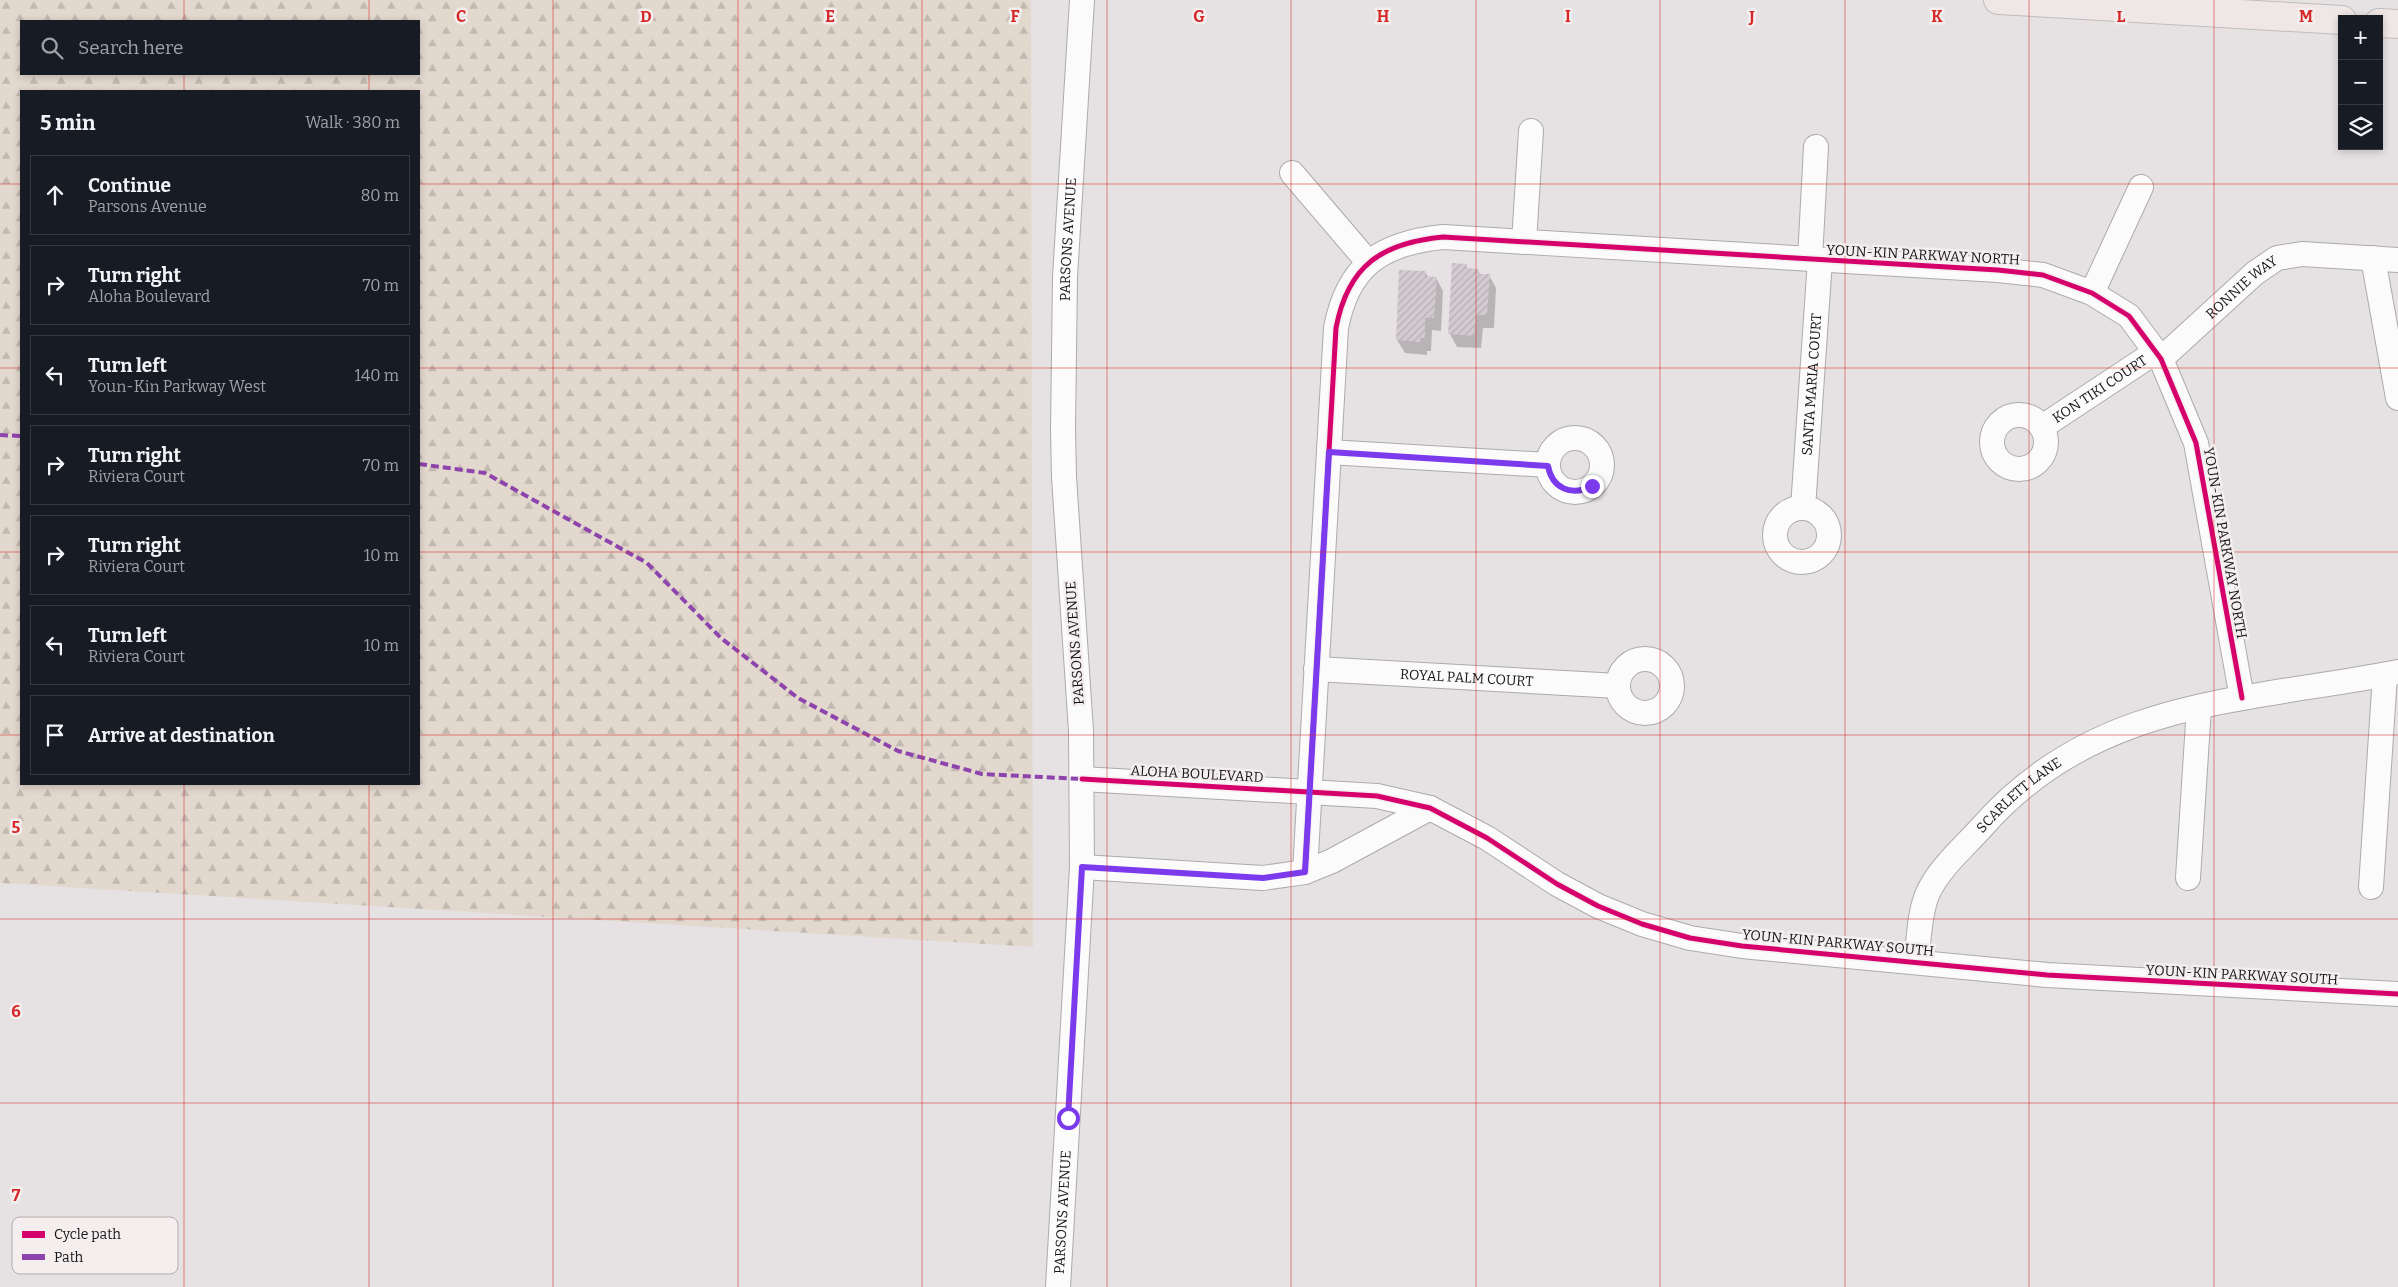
<!DOCTYPE html>
<html lang="en">
<head>
<meta charset="utf-8">
<style>
  body { margin:0; font-family:Bitter,serif; background:#242831; color:#f1f3f6 }
  .controls { position:absolute; right:15px; top:15px; display:grid; overflow:hidden; border-radius:0px; box-shadow:0 2px 8px #0003 }
  .controls button { width:45px; height:45px; display:grid; place-items:center; padding:0; border:0; border-bottom:1px solid #363941; background:#171b24; color:#f1f3f6; font:25px sans-serif }
  .stop { position:absolute; width:15px; height:15px; margin:-11px; border:4px solid #7c3aed; border-radius:50%; background:#fff }
  .stop.end { background:#7c3aed; border-color:#fff; box-shadow:0 1px 5px #0008 }
  .list { margin:0; padding:0; list-style:none }
  h2 { display:flex; justify-content:space-between; align-items:center; height:65px; margin:0; padding:0 20px; font-size:21px }
  h2 small { font-size:16px; font-weight:400; color:#9ea1a6 }
  .list li { display:grid; grid-template-columns:32px 1fr auto; gap:15px; align-items:center; box-sizing:border-box; height:80px; margin:0 10px 10px; padding:0 10px; border:1px solid #363941; border-radius:0px }
  .list b { display:block; font-size:19px; white-space:nowrap }
  .list p { margin:0; font-size:16px; white-space:nowrap; color:#9ea1a6 }
  .list em { font-size:16px; font-style:normal; color:#9ea1a6 }
  .icon { flex:none; width:28px; height:28px; fill:none; stroke:currentColor; stroke-width:2; stroke-linecap:round; stroke-linejoin:round }
  .map { position:relative; flex:none; width:2398px; height:1287px; overflow:hidden }
  .search { position:absolute; background:#171b24; box-shadow:0 2px 8px #0003; left:20px; top:20px; width:400px; height:55px; display:flex; align-items:center; gap:12px; box-sizing:border-box; padding:0 18px; border-radius:0px; color:#9ea1a6; font-size:19px }
  .panel { position:absolute; background:#171b24; box-shadow:0 2px 8px #0003; left:20px; top:90px; width:400px; height:695px; border-radius:0px }
  .map>svg:first-child { display:block }
  .forest { fill:url(#forest-firs); fill-rule:evenodd }
  .shadow { fill:#0003 }
  .building { fill:url(#building-hatch) }
  .lines { fill:none; stroke-linecap:round; stroke-linejoin:round }
  .minor-casing { stroke:#adaaaa; stroke-width:26 }
  .highway-casing { stroke:#bfbdbd; stroke-width:30 }
  .minor { stroke:#fbfbfb; stroke-width:24 }
  .highway { stroke:#efe7e5; stroke-width:28 }
  .quiet { stroke:#8e44ad; stroke-width:4; stroke-dasharray:8 4; stroke-linecap:butt }
  .cycleway-casing { stroke:#f4eeef; stroke-width:8 }
  .cycleway { stroke:#d6006c; stroke-width:5 }
  .route { stroke:#7c3aed; stroke-width:6 }
  .grid { fill:none; stroke:#d62828; stroke-width:1; stroke-opacity:0.55 }
  .labels { text-anchor:middle; dominant-baseline:central; stroke-width:5; stroke-linejoin:round; paint-order:stroke }
  .street-label { font-size:14px; fill:#181616; stroke:#f4eeef }
  .key { fill:#f4eeef; stroke:#b2adae; stroke-width:1 }
  .key-label { font-size:14px; fill:#181616 }
  .grid-label { font-size:16px; text-anchor:middle; font-weight:bold; fill:#d62828; stroke:#f4eeef; stroke-width:5; stroke-linejoin:round; paint-order:stroke }
</style>
</head>
<body>
<div class="map">
<svg width="2398" height="1287" viewBox="0 0 2398 1287">
  <defs>
    <pattern id="forest-firs" width="22" height="20" patternUnits="userSpaceOnUse" patternTransform="scale(1.25)"><rect width="22" height="20" fill="#e3d8ce"/><path d="M5 1l3.5 6h-7zM16 11l3.5 6h-7z" fill="#c2b9b0"/></pattern>
    <pattern id="building-hatch" width="6" height="6" patternUnits="userSpaceOnUse" patternTransform="scale(1.25)"><rect width="6" height="6" fill="#d3cbd1"/><path d="M-1 1l2-2M0 6l6-6M5 7l2-2" fill="none" stroke="#b4aeb3"/></pattern>
  </defs>
  <rect width="100%" height="100%" fill="#e6e2e3"/>
  <path class="forest" d="M0,0H1031L1033,947L0,883ZM21,21H419V74H21ZM21,91H419V784H21Z"/>
  <g class="shadow">
    <path d="M1453,265H1466L1468,270H1478L1480,275H1489L1496,288L1494,328H1483L1481,348L1457,347L1450,334Z"/>
    <path d="M1425,272L1428,277L1436,278L1443,291L1441,331L1432,330L1431,351H1427V355L1405,353L1397,340Z"/>
  </g>
  <g class="building">
    <path d="M1452,263L1467,264L1466,268L1478,269V274H1490L1487,315H1476L1474,336L1448,334Z"/>
    <path d="M1399,270L1425,271V276L1437,277L1434,318H1425V338H1420V342L1396,340Z"/>
  </g>
  <g class="lines">
    <defs>
      <g id="minor">
        <path d="M1292,173L1368,262"/>
        <path d="M1524,242L1531,131"/>
        <path d="M2373,258L2398,398"/>
        <path d="M1810,259L1816,147"/>
        <path d="M2092,293L2141,187"/>
        <path id="s1" d="M2161,359L2255,273L2277,258L2302,254L2398,260"/>
        <circle cx="2019" cy="442" r="27"/>
        <path id="s2" d="M2042,427L2157,351"/>
        <circle cx="1575" cy="465" r="27"/>
        <path d="M1329,452L1548,465"/>
        <path id="s3" d="M1803,508L1820,260"/>
        <circle cx="1802" cy="535" r="27"/>
        <circle cx="1645" cy="686" r="27"/>
        <path id="s4" d="M1316,669L1618,686"/>
        <path d="M1082,779L1377,796L1430,808L1487,838L1557,884L1598,906L1642,924L1690,938L1742,946L2047,975L2398,994"/>
        <path d="M1082,867L1263,878L1305,872L1332,861L1430,808"/>
        <path d="M1305,872L1336,328C1348,265 1382,243 1443,237L1998,270L2043,275L2092,293L2129,316L2161,359L2196,443L2242,698"/>
        <path d="M2188,878L2199,707"/>
        <path d="M2371,887L2385,675"/>
        <path id="s5" d="M1916,962C1919,941 1919,915 1927,895C1938,869 1963,848 1982,827C2094,699 2244,702 2398,672"/>
        <path id="s6" d="M1058,1287L1082,867L1081,731L1064,477L1063,429L1065,277L1082,0"/>
      </g>
      <g id="highway">
        <path d="M1998,0L2342,20"/>
        <path d="M2379,23L2398,24"/>
      </g>
    </defs>
    <use href="#minor" class="minor-casing"/>
    <use href="#highway" class="highway-casing"/>
    <use href="#minor" class="minor"/>
    <use href="#highway" class="highway"/>
    <g class="quiet">
      <path d="M0,435L21,436"/>
      <path d="M419,464L485,473L647,563L721,638L798,698L898,751L982,774L1082,779"/>
    </g>
    <defs>
      <g id="cycleway">
        <path d="M1082,779L1377,796L1430,808L1487,838L1557,884L1598,906L1642,924L1690,938L1742,946L2047,975L2398,994"/>
        <path d="M1305,872L1336,328C1348,265 1382,243 1443,237L1998,270L2043,275L2092,293L2129,316L2161,359L2196,443L2242,698"/>
      </g>
    </defs>
    <use href="#cycleway" class="cycleway-casing"/>
    <use href="#cycleway" class="cycleway"/>
  </g>
  <g class="lines">
    <path class="route" d="M1068,1118L1082,867L1263,878L1305,872L1329,452L1548,466C1552,488 1571,497 1592,486"/>
  </g>
  <path class="grid" d="M184,0V21M369,0V21M553,0V1287M738,0V1287M922,0V1287M1107,0V1287M1291,0V1287M1476,0V1287M1660,0V1287M1845,0V1287M2029,0V1287M2214,0V1287M184,74V91M369,74V91M0,184H21M419,184H2398M0,368H21M419,368H2398M0,552H21M419,552H2398M0,735H21M419,735H2398M184,784V1287M369,784V1287M0,919H2398M0,1103H2398"/>
  <g class="labels">
    <g class="street-label">
      <text stroke="none"><textPath href="#s6" startOffset="1049">PARSONS AVENUE</textPath></text>
      <text transform="translate(1923 255) rotate(3)">YOUN-KIN PARKWAY NORTH</text>
      <text stroke="none"><textPath href="#s1" startOffset="108">RONNIE WAY</textPath></text>
      <text stroke="none"><textPath href="#s3" startOffset="124">SANTA MARIA COURT</textPath></text>
      <text stroke="none"><textPath href="#s2" startOffset="69">KON TIKI COURT</textPath></text>
      <text transform="translate(2225 543) rotate(80)">YOUN-KIN PARKWAY NORTH</text>
      <text transform="translate(1075 643) rotate(-94)">PARSONS AVENUE</text>
      <text stroke="none"><textPath href="#s4" startOffset="151">ROYAL PALM COURT</textPath></text>
      <text transform="translate(1197 774) rotate(3)">ALOHA BOULEVARD</text>
      <text stroke="none"><textPath href="#s5" startOffset="205">SCARLETT LANE</textPath></text>
      <text transform="translate(1838 943) rotate(5)">YOUN-KIN PARKWAY SOUTH</text>
      <text transform="translate(2242 975) rotate(3)">YOUN-KIN PARKWAY SOUTH</text>
      <text stroke="none"><textPath href="#s6" startOffset="75">PARSONS AVENUE</textPath></text>
    </g>
  </g>
  <rect x="12" y="1217" width="166" height="57" rx="8" class="key"/>
  <rect x="22" y="1231" width="23" height="7" fill="#d6006c"/>
  <rect x="22" y="1254" width="23" height="6" fill="#8e44ad"/>
  <g class="key-label">
    <text x="54" y="1239">Cycle path</text>
    <text x="54" y="1262">Path</text>
  </g>
  <g class="grid-label">
    <text x="461" y="22">C</text>
    <text x="646" y="22">D</text>
    <text x="830" y="22">E</text>
    <text x="1015" y="22">F</text>
    <text x="1199" y="22">G</text>
    <text x="1383" y="22">H</text>
    <text x="1568" y="22">I</text>
    <text x="1752" y="22">J</text>
    <text x="1937" y="22">K</text>
    <text x="2121" y="22">L</text>
    <text x="2306" y="22">M</text>
    <text x="16" y="833">5</text>
    <text x="16" y="1017">6</text>
    <text x="16" y="1201">7</text>
  </g>
</svg>
<div class="controls">
<button>+</button>
<button>−</button>
<button><svg class="icon" aria-label="layers" viewBox="0 0 24 24"><path d="M12 4l9 5-9 5-9-5zM3 14l9 5 9-5"/></svg></button>
</div>
<div class="stop" style="left:1068px;top:1118px"></div>
<div class="stop end" style="left:1592px;top:486px"></div>
<div class="search"><svg class="icon" aria-label="search" viewBox="0 0 24 24"><circle cx="10" cy="10" r="6"/><path d="M15 15l6 6"/></svg>Search here</div>
<section class="panel">
<h2>5 min<small>Walk · 380 m</small></h2>
<ul class="list">
<li><svg class="icon" aria-label="ahead" viewBox="0 0 24 24"><path d="M12 20V5M6 11l6-6 6 6"/></svg><div><b>Continue</b><p>Parsons Avenue</p></div><em>80 m</em></li>
<li><svg class="icon" aria-label="right" viewBox="0 0 24 24"><path d="M7 20v-9h11M14 6l5 5-5 5"/></svg><div><b>Turn right</b><p>Aloha Boulevard</p></div><em>70 m</em></li>
<li><svg class="icon" aria-label="left" viewBox="0 0 24 24"><path d="M17 20v-9H6M10 6l-5 5 5 5"/></svg><div><b>Turn left</b><p>Youn-Kin Parkway West</p></div><em>140 m</em></li>
<li><svg class="icon" aria-label="right" viewBox="0 0 24 24"><path d="M7 20v-9h11M14 6l5 5-5 5"/></svg><div><b>Turn right</b><p>Riviera Court</p></div><em>70 m</em></li>
<li><svg class="icon" aria-label="right" viewBox="0 0 24 24"><path d="M7 20v-9h11M14 6l5 5-5 5"/></svg><div><b>Turn right</b><p>Riviera Court</p></div><em>10 m</em></li>
<li><svg class="icon" aria-label="left" viewBox="0 0 24 24"><path d="M17 20v-9H6M10 6l-5 5 5 5"/></svg><div><b>Turn left</b><p>Riviera Court</p></div><em>10 m</em></li>
<li><svg class="icon" aria-label="arrive" viewBox="0 0 24 24"><path d="M6 21V4h12l-3 4 3 4H6"/></svg><div><b>Arrive at destination</b></div></li>
</ul>
</section>
</div>
</body>
</html>
